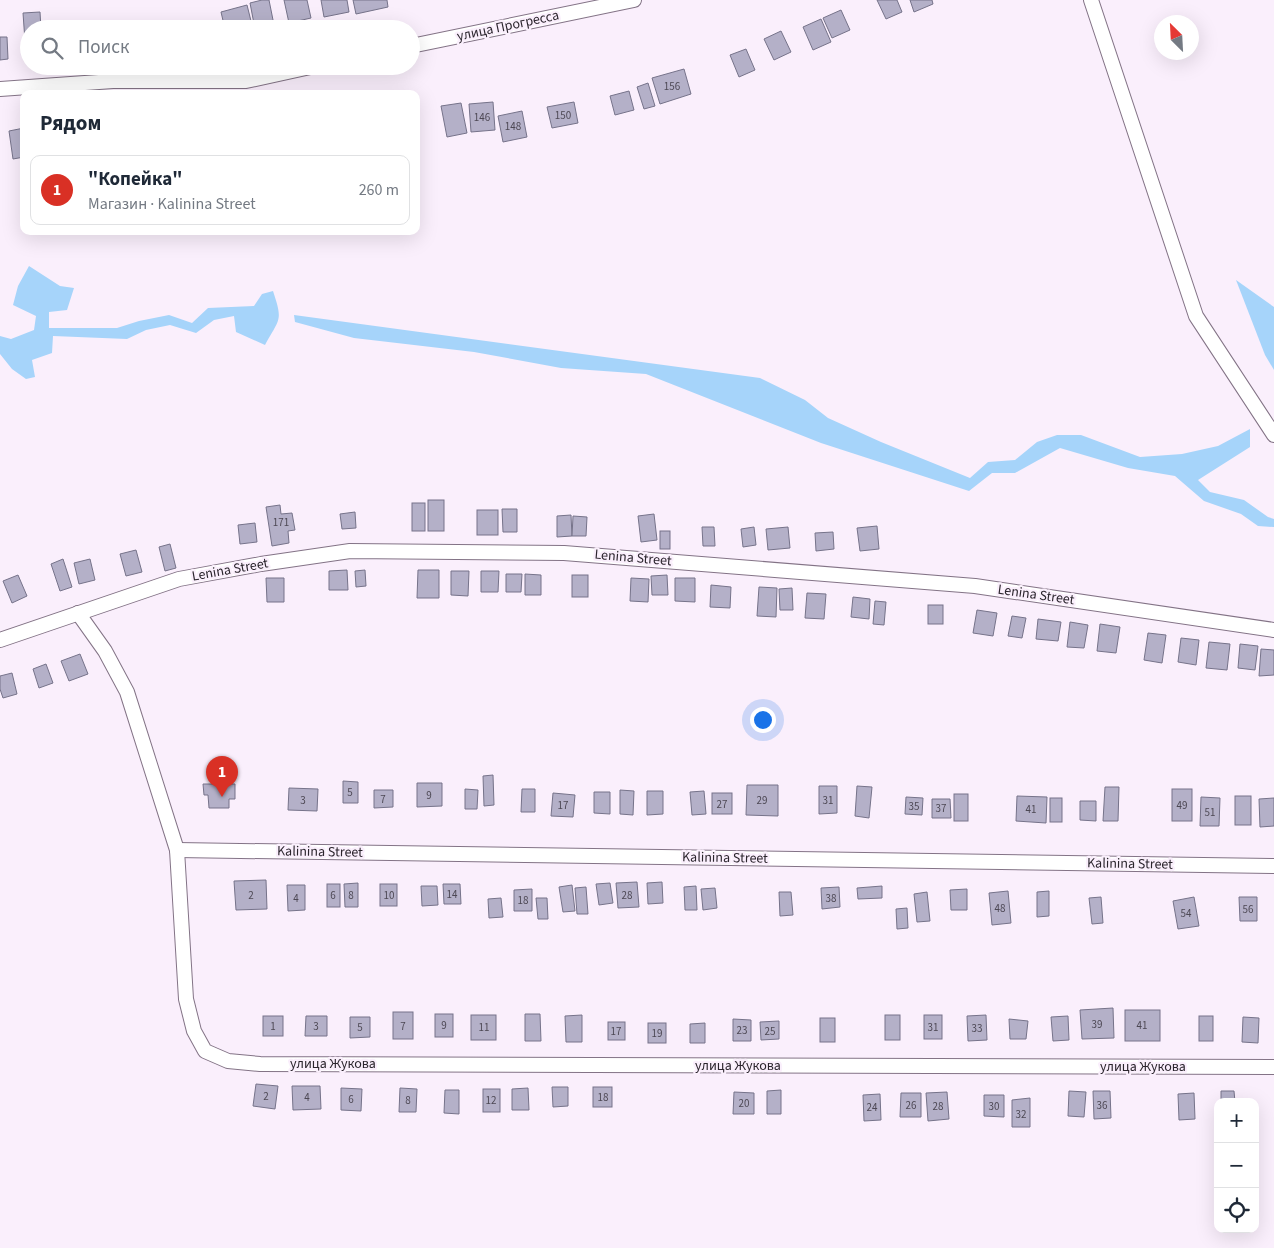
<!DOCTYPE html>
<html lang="ru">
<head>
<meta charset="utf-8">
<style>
  body { margin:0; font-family:"Source Sans 3",sans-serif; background:#f2f2f3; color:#1f2937 }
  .controls { position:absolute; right:15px; bottom:15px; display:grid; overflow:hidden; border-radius:10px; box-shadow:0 5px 20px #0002 }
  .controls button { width:45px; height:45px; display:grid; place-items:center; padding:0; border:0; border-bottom:1px solid #e0e1e3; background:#fff; color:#1f2937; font:25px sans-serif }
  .compass { position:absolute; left:1154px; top:15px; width:45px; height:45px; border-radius:50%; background:#fff; box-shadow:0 5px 20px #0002; rotate:336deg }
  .you { position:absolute; left:762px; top:719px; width:18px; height:18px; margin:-12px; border:4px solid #fff; border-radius:50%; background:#1a73e8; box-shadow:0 0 0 8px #1a73e833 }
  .badge { display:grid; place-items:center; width:32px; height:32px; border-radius:50%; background:#d93025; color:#fff; font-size:16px; font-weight:700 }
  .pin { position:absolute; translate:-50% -41px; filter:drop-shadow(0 1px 2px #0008) }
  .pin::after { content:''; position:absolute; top:26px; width:18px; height:15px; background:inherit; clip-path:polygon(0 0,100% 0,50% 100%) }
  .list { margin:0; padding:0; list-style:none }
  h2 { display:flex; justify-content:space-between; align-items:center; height:65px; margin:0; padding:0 20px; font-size:21px }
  h2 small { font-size:16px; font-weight:400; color:#747a83 }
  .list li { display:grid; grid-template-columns:32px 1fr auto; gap:15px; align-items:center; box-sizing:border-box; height:70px; margin:0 10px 10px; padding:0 10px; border:1px solid #e0e1e3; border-radius:10px }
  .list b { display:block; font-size:19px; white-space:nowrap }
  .list p { margin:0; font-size:16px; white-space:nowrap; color:#747a83 }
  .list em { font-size:16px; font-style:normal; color:#747a83 }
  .icon { flex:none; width:28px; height:28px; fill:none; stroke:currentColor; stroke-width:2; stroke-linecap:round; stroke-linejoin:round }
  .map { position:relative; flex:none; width:1274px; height:1248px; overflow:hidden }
  .search { position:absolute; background:#fff; box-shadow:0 5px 20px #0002; left:20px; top:20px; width:400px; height:55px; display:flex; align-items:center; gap:12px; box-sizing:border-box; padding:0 18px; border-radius:28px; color:#747a83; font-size:19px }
  .panel { position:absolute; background:#fff; box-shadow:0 5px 20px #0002; left:20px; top:90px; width:400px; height:145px; border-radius:10px }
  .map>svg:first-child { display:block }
  .water { fill:#a6d4fa }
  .building { fill:#b4b0c8; stroke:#76738a }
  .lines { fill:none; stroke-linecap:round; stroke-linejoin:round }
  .minor-casing { stroke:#837386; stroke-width:16 }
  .minor { stroke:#fff; stroke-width:14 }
  .labels { text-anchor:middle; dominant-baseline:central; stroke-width:4.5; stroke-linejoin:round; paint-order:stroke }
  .number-label { font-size:11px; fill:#4d4854 }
  .street-label { font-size:14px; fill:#2b252d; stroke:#faeffc }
</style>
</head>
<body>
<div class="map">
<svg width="1274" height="1248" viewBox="0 0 1274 1248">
  <rect width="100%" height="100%" fill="#faeffc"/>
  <g class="water">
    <path d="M29,266L60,286L74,288L67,310L49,312V328H117L139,321L169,315L192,323L208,308L254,306L262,294L273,291C283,321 280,318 265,345L236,332L234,316L214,320L196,333L170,325L146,330L127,339L53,336L52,353L32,360L35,377L26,379L12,369L0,354V336L11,339L34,330L36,316L13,305L18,286Z"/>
    <path d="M1236,280L1274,307V370L1265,355Z"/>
    <path d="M294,315L760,378L805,400L828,418L881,442L970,478L988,462L1015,460L1037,442L1057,435H1081L1140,457L1182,454L1218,446L1250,429V447L1198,480L1210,492L1244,500L1268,517L1274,519V527L1258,526L1241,514L1204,501L1175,476L1128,468L1060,448L1015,473H992L969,491L821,443L646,374L561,368L474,352L354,338L295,322Z"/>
  </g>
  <g class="building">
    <path d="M262,0H269L274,25L255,29L250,3Z"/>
    <path d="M284,0H307L311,18L289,23Z"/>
    <path d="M321,0H347L349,12L324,17Z"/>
    <path d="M353,0H387L388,7L356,14Z"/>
    <path d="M877,0H897L902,12L886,19Z"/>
    <path d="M910,0H932L933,4L914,12Z"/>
    <path d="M247,5L253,29H225L221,12Z"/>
    <path d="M841,10L850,30L832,38L823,18Z"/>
    <path d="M40,12L41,29H29V40L25,41L23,13Z"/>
    <path d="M821,19L831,42L813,50L803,27Z"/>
    <path d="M172,24V29H150V26Z"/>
    <path d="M781,31L791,52L774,60L764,39Z"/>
    <path d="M0,37H7L8,59L0,60Z"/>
    <path d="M746,49L755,70L739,77L730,55Z"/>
    <path d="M684,69L691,94L660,104L652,78Z"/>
    <path d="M648,83L655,106L644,109L637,87Z"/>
    <path d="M629,91L634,110L615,115L610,96Z"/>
    <path d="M493,102L495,130L471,132L469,104Z"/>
    <path d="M574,102L578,123L552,128L547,107Z"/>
    <path d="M461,103L467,133L447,137L441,106Z"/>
    <path d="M522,111L527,137L503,142L498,116Z"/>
    <path d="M24,128V157L13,159L9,131Z"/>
    <rect x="428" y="500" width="16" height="31"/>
    <rect x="412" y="503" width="13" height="28"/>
    <path d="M280,505L281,514L292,513L295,530L288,531L289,543L272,546L266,507Z"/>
    <path d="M502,509H517V532H503Z"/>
    <rect x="477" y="510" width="21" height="25"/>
    <path d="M355,512L356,528L342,529L340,514Z"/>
    <path d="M654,514L657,540L641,542L638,516Z"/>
    <path d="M571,515L572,536L557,537V516Z"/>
    <path d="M573,516L587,517L586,536H572Z"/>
    <path d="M255,523L257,542L240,544L238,525Z"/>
    <path d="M877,526L879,549L860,551L857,528Z"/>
    <path d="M702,527H714L715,546H703Z"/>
    <path d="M754,527L756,545L743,547L741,529Z"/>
    <path d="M788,527L790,548L768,550L766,529Z"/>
    <rect x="660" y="531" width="10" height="18"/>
    <path d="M833,532L834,549L816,551L815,533Z"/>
    <path d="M170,544L176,568L165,571L159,547Z"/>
    <path d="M136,550L142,572L126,576L120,554Z"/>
    <path d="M63,559L72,587L60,591L51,564Z"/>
    <path d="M90,559L95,580L79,584L74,563Z"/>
    <path d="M347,570L348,590H329V571Z"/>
    <path d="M365,570L366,586L356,587L355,571Z"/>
    <path d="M418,570H439V598H417Z"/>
    <path d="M451,571H469L468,596L451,595Z"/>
    <path d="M481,571H499L498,592H481Z"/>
    <path d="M506,574H522L521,592H506Z"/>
    <path d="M525,574L541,575V595H525Z"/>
    <path d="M18,575L27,596L12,603L3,581Z"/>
    <rect x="572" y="575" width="16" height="22"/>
    <path d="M667,575L668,595H652L651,576Z"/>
    <path d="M266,578H284V602H267Z"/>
    <path d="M631,578L649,579L648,602L630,601Z"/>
    <path d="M675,578H695V602L675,601Z"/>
    <path d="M711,585L731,587L730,608L710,607Z"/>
    <path d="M759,587L777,588L776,617L757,616Z"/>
    <path d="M792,588L793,610H780L779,589Z"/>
    <path d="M807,593L826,594L824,619L805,618Z"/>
    <path d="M853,597L870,599L869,619L851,617Z"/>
    <path d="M875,601L886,602L884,625L873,624Z"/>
    <rect x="928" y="605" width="15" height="19"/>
    <path d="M977,610L997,613L993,636L973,633Z"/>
    <path d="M1012,616L1026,618L1022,638L1008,636Z"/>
    <path d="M1038,619L1061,622L1058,641L1036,639Z"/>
    <path d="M1070,622L1088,625L1084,648L1067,647Z"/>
    <path d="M1100,624L1120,627L1116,653L1097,651Z"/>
    <path d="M1148,633L1166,635L1162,663L1144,660Z"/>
    <path d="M1181,638L1199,640L1196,665L1178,662Z"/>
    <path d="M1209,642L1230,644L1227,670L1206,668Z"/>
    <path d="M1240,644L1258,646L1255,670L1238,668Z"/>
    <path d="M1261,649L1274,650V675L1259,676Z"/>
    <path d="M80,654L88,674L69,681L61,661Z"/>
    <path d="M46,664L53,683L39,688L33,669Z"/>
    <path d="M12,673L17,694L3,698L0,689V676Z"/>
    <path d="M493,775L494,805L484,806L483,776Z"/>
    <path d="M343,781L358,782V803H343Z"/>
    <path d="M417,783H442V806L417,807Z"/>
    <path d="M203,784H235V799H229V808H209L208,795H204Z"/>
    <path d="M747,785H778V816L746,815Z"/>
    <path d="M819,786H837V813L819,814Z"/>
    <path d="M857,786L872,787L869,818L855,816Z"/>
    <path d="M1105,787H1119L1118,821H1103Z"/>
    <path d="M289,788L318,789L317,811L288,810Z"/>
    <path d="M465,789L478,790L477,809H465Z"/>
    <path d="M522,789H535V812H521Z"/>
    <rect x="1172" y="789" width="20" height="32"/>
    <path d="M374,790H393V807L374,808Z"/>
    <path d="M620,790L634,791L633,815L620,814Z"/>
    <path d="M647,791H663V814L647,815Z"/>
    <path d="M704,791L706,814L692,815L690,792Z"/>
    <path d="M594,792H610V814L594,813Z"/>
    <path d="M553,793L575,795L573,817L551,816Z"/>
    <rect x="712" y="793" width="20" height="21"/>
    <rect x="954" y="794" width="14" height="27"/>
    <path d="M1017,796L1047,797L1046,823L1016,821Z"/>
    <rect x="1235" y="796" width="16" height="29"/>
    <path d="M906,797L923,798L922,815L905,814Z"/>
    <path d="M1201,797L1220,798L1219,826H1200Z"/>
    <rect x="1050" y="798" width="12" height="24"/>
    <path d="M1274,798V826L1260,827L1259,799Z"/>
    <path d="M932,799H950L951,818H932Z"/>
    <path d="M1080,801H1096V821L1080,820Z"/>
    <path d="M266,880L267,909L236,910L234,881Z"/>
    <path d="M637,882L639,907L618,908L616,883Z"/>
    <path d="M662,882L663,903L648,904L647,883Z"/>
    <path d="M358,883V907H345L344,884Z"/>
    <path d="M610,883L613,903L599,905L596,884Z"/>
    <rect x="327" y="884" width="13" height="23"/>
    <rect x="380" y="884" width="17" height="22"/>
    <path d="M443,884H460L461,904H444Z"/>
    <path d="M287,885H305V910L288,911Z"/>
    <path d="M572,885L575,911L563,912L559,887Z"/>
    <path d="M421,886H437L438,905L422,906Z"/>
    <path d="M696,886L697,910H685L684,887Z"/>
    <path d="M882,886V898L858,899L857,888Z"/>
    <path d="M586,887L588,914H577L575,888Z"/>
    <path d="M839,887L840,907L822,909L821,888Z"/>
    <path d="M715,888L717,908L703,910L701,889Z"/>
    <path d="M532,889V911H514V890Z"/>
    <path d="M967,889V910H951L950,890Z"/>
    <path d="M1008,891L1011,923L992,925L989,893Z"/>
    <path d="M1049,891V916L1037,917V892Z"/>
    <path d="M779,892H791L793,915L780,916Z"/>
    <path d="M927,892L930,921L917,922L914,894Z"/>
    <path d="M1101,897L1103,923L1092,924L1089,898Z"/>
    <path d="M1194,897L1199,926L1178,929L1173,901Z"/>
    <path d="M1239,897H1257V921H1240Z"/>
    <path d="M501,898L503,917L489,918L488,899Z"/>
    <path d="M536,898H547L548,919H538Z"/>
    <path d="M907,908L908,928L897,929L896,909Z"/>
    <path d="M1113,1008L1114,1038L1082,1039L1080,1010Z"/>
    <rect x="1125" y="1010" width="35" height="31"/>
    <rect x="393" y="1012" width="20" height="27"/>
    <rect x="435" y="1014" width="18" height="23"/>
    <path d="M525,1014H540L541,1041H525Z"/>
    <rect x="471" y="1015" width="25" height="25"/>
    <path d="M582,1015V1042H566L565,1016Z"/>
    <rect x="885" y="1015" width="15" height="25"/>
    <rect x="924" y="1015" width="18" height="24"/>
    <path d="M986,1015L987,1040L968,1041L967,1016Z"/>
    <rect x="263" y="1016" width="20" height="20"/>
    <path d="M306,1016H327V1036H305Z"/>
    <path d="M1068,1016L1069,1040L1053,1041L1051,1017Z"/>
    <rect x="1199" y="1016" width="14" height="25"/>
    <path d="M350,1017H370V1037L350,1038Z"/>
    <path d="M1243,1017L1259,1018L1258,1043L1242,1042Z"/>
    <rect x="820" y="1018" width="15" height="24"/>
    <path d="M733,1019L751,1020V1041H733Z"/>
    <path d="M1009,1019L1028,1021L1026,1039H1010Z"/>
    <path d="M779,1021V1039L761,1040L760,1022Z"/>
    <rect x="608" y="1022" width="17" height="18"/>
    <rect x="648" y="1023" width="18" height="20"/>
    <path d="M705,1023V1043H690V1024Z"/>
    <path d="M256,1084L278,1086L275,1109L253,1106Z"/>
    <path d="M292,1086H320L321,1109L293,1110Z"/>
    <path d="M552,1087H568V1106L553,1107Z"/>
    <rect x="593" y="1087" width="19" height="20"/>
    <path d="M341,1088L362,1089L361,1111L341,1110Z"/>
    <path d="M400,1088L417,1089L416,1112H399Z"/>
    <path d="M528,1088L529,1110H512V1089Z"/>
    <rect x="483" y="1089" width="17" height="23"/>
    <path d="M445,1090H459V1114L444,1113Z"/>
    <path d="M781,1090V1114H767V1091Z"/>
    <path d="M1069,1091L1086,1092L1084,1117L1068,1116Z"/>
    <path d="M1093,1091H1110L1111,1118L1094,1119Z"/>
    <path d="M1221,1091H1234L1235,1102H1221Z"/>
    <path d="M734,1092L754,1093V1114H733Z"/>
    <path d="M947,1092L949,1119L928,1121L926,1093Z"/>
    <path d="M901,1093H921V1117H900Z"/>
    <path d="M1194,1093L1195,1119L1179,1120L1178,1094Z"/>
    <path d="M880,1094L881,1120L864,1121L863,1095Z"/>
    <path d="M984,1095H1004V1117L984,1116Z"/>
    <path d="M1030,1098V1127H1012V1100Z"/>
  </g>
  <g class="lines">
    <defs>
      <g id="minor">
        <path d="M1091,0L1196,316L1274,435"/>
        <path d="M411,46L634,0"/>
        <path d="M0,89L113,81H246L315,66"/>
        <path d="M78,613L105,651L127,692L177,850L186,999L194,1031L205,1051L228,1061L260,1064L1274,1067"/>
        <path d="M0,640L179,579L261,564L350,551L564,553L975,586L1274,630"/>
        <path d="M177,850L1274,866"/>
      </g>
    </defs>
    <use href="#minor" class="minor-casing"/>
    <use href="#minor" class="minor"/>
  </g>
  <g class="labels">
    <g class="number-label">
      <text x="672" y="86">156</text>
      <text x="563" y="115">150</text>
      <text x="482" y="117">146</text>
      <text x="513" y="126">148</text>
      <text x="281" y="522">171</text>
      <text x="350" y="792">5</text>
      <text x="429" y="795">9</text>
      <text x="383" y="799">7</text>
      <text x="303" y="800">3</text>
      <text x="762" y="800">29</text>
      <text x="828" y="800">31</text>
      <text x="722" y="804">27</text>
      <text x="563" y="805">17</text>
      <text x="1182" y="805">49</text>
      <text x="914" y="806">35</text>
      <text x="941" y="808">37</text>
      <text x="1031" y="809">41</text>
      <text x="1210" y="812">51</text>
      <text x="452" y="894">14</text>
      <text x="251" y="895">2</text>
      <text x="333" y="895">6</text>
      <text x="351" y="895">8</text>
      <text x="389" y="895">10</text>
      <text x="627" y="895">28</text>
      <text x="296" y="898">4</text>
      <text x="831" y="898">38</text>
      <text x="523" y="900">18</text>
      <text x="1000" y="908">48</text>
      <text x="1248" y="909">56</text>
      <text x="1186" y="913">54</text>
      <text x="1097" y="1024">39</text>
      <text x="444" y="1025">9</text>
      <text x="1142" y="1025">41</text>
      <text x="273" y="1026">1</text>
      <text x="316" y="1026">3</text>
      <text x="403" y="1026">7</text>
      <text x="360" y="1027">5</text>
      <text x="484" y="1027">11</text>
      <text x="933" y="1027">31</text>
      <text x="977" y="1028">33</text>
      <text x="742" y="1030">23</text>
      <text x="616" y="1031">17</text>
      <text x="770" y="1031">25</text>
      <text x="657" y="1033">19</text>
      <text x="266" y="1096">2</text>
      <text x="307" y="1097">4</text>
      <text x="603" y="1097">18</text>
      <text x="351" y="1099">6</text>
      <text x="408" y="1100">8</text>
      <text x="491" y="1100">12</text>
      <text x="744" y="1103">20</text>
      <text x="911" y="1105">26</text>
      <text x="1102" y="1105">36</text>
      <text x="938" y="1106">28</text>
      <text x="994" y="1106">30</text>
      <text x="872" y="1107">24</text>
      <text x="1021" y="1114">32</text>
    </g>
    <g class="street-label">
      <text transform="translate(508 26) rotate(-12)">улица Прогресса</text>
      <text transform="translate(633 558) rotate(5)">Lenina Street</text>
      <text transform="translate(230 570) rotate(-10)">Lenina Street</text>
      <text transform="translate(1036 595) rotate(8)">Lenina Street</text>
      <text transform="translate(320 852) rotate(1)">Kalinina Street</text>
      <text transform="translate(725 858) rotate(1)">Kalinina Street</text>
      <text transform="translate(1130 864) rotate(1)">Kalinina Street</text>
      <text x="333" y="1064">улица Жукова</text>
      <text x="738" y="1066">улица Жукова</text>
      <text x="1143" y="1067">улица Жукова</text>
    </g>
  </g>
</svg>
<div class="controls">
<button>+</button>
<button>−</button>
<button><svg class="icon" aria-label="locate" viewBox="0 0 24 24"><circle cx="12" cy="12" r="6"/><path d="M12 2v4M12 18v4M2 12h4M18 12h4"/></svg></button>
</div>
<svg class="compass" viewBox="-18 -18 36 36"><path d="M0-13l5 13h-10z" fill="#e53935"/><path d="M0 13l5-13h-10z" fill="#747a83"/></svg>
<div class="you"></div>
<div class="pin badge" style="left:222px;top:797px">1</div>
<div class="search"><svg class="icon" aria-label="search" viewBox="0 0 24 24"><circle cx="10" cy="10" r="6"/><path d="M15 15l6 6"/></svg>Поиск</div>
<section class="panel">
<h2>Рядом<small></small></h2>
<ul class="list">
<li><span class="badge">1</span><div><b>&quot;Копейка&quot;</b><p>Магазин · Kalinina Street</p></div><em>260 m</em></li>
</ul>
</section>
</div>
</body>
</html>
